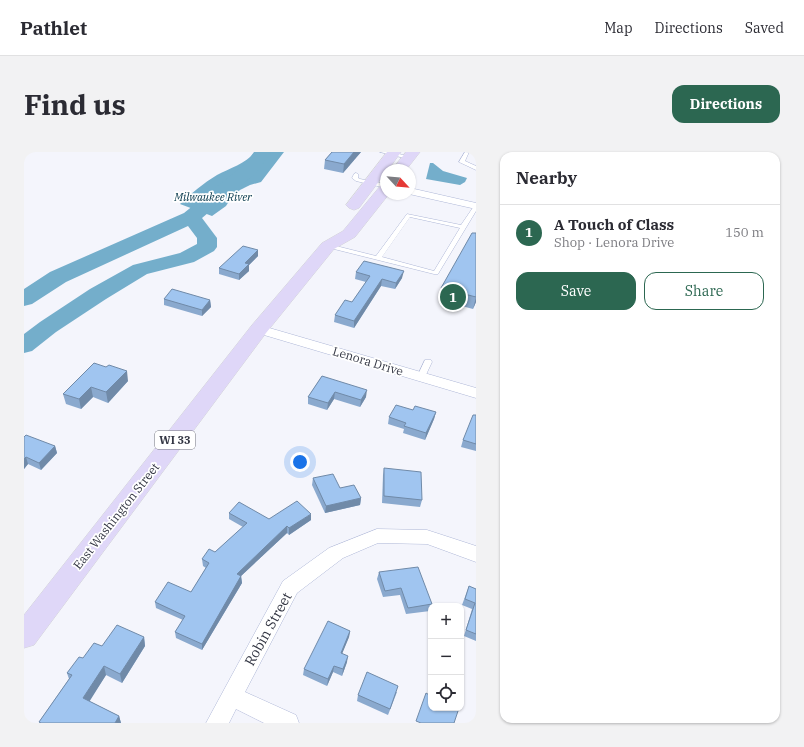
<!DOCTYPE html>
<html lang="en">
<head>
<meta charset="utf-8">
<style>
  body { margin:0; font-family:"IBM Plex Serif",serif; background:#f2f2f3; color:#2b2b33 }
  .controls { position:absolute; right:12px; bottom:12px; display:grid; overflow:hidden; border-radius:8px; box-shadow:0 1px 3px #0004 }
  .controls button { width:36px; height:36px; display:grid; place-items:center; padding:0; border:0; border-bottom:1px solid #e1e1e2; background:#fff; color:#2b2b33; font:20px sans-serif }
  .compass { position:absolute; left:356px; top:12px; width:36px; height:36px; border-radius:50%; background:#fff; box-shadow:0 1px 3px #0004; rotate:116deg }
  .you { position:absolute; left:276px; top:310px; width:14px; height:14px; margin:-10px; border:3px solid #fff; border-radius:50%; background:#1a73e8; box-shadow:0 0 0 6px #1a73e833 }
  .badge { display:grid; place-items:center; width:26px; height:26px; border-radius:50%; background:#2c6751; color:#fff; font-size:13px; font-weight:700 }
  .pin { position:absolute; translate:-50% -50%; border:2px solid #fff; box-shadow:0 1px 4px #0006 }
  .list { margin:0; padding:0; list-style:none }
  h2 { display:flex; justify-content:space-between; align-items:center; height:52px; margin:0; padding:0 16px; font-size:17px }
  h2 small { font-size:13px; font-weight:400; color:#7c7c81 }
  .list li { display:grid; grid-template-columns:26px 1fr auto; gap:12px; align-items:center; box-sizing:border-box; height:56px; padding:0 16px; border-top:1px solid #e1e1e2 }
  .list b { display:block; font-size:15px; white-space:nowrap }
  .list p { margin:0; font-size:13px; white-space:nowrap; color:#7c7c81 }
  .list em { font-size:13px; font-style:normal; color:#7c7c81 }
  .actions { display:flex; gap:8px; padding:12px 16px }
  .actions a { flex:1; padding:9px 0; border:1px solid #2c6751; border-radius:12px; text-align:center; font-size:14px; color:#2c6751 }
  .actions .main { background:#2c6751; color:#fff }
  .icon { flex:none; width:22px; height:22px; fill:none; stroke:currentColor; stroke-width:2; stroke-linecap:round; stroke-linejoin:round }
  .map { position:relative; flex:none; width:452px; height:571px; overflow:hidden; border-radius:12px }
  header { display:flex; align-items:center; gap:24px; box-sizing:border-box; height:56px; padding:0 20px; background:#fff; border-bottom:1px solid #e1e1e2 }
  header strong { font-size:19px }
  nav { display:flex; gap:22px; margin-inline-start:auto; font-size:14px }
  .intro { display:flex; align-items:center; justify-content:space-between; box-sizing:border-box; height:96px; padding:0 24px }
  h1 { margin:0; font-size:28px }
  .button { padding:10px 18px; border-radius:12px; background:#2c6751; color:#fff; font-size:14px; font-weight:700 }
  main { display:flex; gap:24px; padding:0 24px }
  aside { flex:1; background:#fff; border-radius:12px; box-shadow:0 1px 3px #0004 }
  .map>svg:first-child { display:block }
  .water { fill:#74aecb }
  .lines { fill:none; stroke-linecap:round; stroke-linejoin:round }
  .river { fill:#74aecb; fill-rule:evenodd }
  .service-casing { stroke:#aeb7d7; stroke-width:1 }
  .minor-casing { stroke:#aeb7d7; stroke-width:1 }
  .primary-casing { stroke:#d2d3d6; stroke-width:1 }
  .service { fill:#fff; fill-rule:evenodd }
  .minor { fill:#fff; fill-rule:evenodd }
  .primary { fill:#dfd7f8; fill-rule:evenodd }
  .wall { fill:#8aa9ce }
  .shaded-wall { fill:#708aa8 }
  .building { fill:#a0c5f0; stroke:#708aa8 }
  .labels { text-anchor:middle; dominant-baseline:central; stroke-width:3.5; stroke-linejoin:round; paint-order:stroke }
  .far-water-label { font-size:11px; font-style:italic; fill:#003347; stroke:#fff }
  .shield { fill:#fff; stroke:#70727b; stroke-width:1 }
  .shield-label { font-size:11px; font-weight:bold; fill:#333643 }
  .street-label { font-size:12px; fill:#333643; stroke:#fff }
  .near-street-label { font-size:14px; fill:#333643; stroke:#fff }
</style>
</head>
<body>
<header>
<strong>Pathlet</strong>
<nav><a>Map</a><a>Directions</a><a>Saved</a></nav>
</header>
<div class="intro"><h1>Find us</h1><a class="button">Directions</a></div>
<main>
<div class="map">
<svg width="452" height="571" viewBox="0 0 452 571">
  <rect width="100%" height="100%" fill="#f4f5fc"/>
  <g class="water">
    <path d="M231,0H260L237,30L226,33L216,38L207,46L202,54L188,64L156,52C167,41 180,31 193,23C206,16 221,12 231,0Z"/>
    <path d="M406,11H409L419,19L443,26L441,30L436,33L402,27Z"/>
  </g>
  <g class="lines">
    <path class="river" d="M230,0H247L233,20L178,66L193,86V95L190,99L170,110L123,122L82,147L32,180L8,199L0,201V182L16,170L66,137L109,113L156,101L173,92V86L164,74L42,130L8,152L0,154V137L26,120L160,61L221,12Z"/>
    <defs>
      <g id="service">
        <path d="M356,0H366L388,5L385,7Z"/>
        <path d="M441,0H445L441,9L452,14V18L435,10Z"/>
        <path d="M332,21L334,22V26L336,27L362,32V36L332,29L328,26L330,22Z"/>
        <path d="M452,53V59L414,122H410L302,95L301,94L304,92L352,104L383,62L437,73L450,54ZM386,65L436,76L410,119L358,105Z"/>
        <path d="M401,208H407L408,210L400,227H394L393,225Z"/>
      </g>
      <g id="minor">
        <path d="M386,36L452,51V57L385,42Z"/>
        <path d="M235,173L452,236V246L230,180L228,177L230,174Z"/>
        <path d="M353,377L403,378L452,394V410L403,392L354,391L319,406L273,441L221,540L272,563L275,571H240L212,557L205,571H182L259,429L305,396Z"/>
      </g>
      <g id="primary">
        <path d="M363,0H377L364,18H362V20L335,56L330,58L325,56L322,53Z"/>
        <path d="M382,0H396L382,18H368Z"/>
        <path d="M362,32V42H365L331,85L310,97L242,181L10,493L0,496V463L228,173L298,91L319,79L357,33Z"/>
      </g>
    </defs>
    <use href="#service" class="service-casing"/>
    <use href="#minor" class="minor-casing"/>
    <use href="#primary" class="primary-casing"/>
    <use href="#service" class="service"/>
    <use href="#minor" class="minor"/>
    <use href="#primary" class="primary"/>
  </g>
  <g class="wall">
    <path d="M308,0H337L319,21L300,17L301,8Z"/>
    <path d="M452,81V150L449,157L415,148L417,136Z"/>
    <path d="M234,98V104L225,113V119L215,128L195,122V116Z"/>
    <path d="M332,120L378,126L371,137L357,134L330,176L310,170L311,163L328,150L342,130L331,127Z"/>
    <path d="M140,147L186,148L187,155L178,164L140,153Z"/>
    <path d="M70,211L104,229L84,251L69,245L57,257L42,252L39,242Z"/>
    <path d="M298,224L342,245L336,255L310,247L303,258L284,252V245Z"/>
    <path d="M389,258L412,260L410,267L401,288L379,281L380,277L364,272L365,265Z"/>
    <path d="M452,263V299L437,295L439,288Z"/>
    <path d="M0,285L31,294L33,301L17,318L4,312L0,317Z"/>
    <path d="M360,316L398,348L396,355L358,351L359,323Z"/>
    <path d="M289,326L316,336L337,346L336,353L301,361L288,333Z"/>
    <path d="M205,361L245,367L287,368L265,383L263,381L217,424L218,431L178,498L152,486L151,480L159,468L132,456L131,450L167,440L182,416L179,414L178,407L191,400L219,375L205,367Z"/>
    <path d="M355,420L408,452L406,459L382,462L376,443L359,445L353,427Z"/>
    <path d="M445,434L452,437V489L440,484L448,457L438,453Z"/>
    <path d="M326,479L325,485L318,501L323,510L318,524L309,520L303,534L279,523L280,517Z"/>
    <path d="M120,485L121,494L98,531L82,523L65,549L95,564L97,571H16L15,570L45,527L43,521L59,506Z"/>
    <path d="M373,540L364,563L333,549L334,543Z"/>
  </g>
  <g class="shaded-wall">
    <path d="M330,0H337L319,21L320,12Z"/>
    <path d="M234,98V104L225,113V119L215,128V122L221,111Z"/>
    <path d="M380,119L378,126L371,137L372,131Z"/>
    <path d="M358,127L357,134L330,176V169Z"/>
    <path d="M452,144V150L449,157L452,145Z"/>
    <path d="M186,148L187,155L178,164V158Z"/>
    <path d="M103,219L104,229L84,251L82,240Z"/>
    <path d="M67,235L69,245L57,257L55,247Z"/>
    <path d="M343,238L342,245L336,255L337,248Z"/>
    <path d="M311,240L310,247L303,258L304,251Z"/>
    <path d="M412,260L410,267L401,288L402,281Z"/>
    <path d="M31,294L33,301L17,318L15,311Z"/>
    <path d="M2,305L4,312L0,317V307Z"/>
    <path d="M337,346L336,353L301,361L302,354Z"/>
    <path d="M287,362V368L265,383V376Z"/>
    <path d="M263,374V381L217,424L218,431L178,498V492L213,422Z"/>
    <path d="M326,479L325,485L316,507L317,501Z"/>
    <path d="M120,485L121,494L98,531L96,522Z"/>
    <path d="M324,504L323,510L318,524L319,517Z"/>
    <path d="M80,514L82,523L62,555L59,546Z"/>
    <path d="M310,514L309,520L303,534L304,527Z"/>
    <path d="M95,564L97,571H91Z"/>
  </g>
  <g class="building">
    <path d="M308,0H330L320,12L301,8Z"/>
    <path d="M448,81H452V145L417,136Z"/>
    <path d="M219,94L234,98L221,111L225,112L215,122L195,116Z"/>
    <path d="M340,109L380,119L372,131L358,127L330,169L311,163L321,148L328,150L346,124L332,120Z"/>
    <path d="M148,137L186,148L178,158L140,147Z"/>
    <path d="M70,211L82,215L85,213L103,219L82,240L67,235L55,247L39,242Z"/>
    <path d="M298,224L343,238L337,248L311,240L304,251L284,245Z"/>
    <path d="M372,253L389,258L391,254L412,260L402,281L380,274L382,271L365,265Z"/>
    <path d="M449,263H452V292L439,288Z"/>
    <path d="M2,283L31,294L15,311L2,305L0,307V285Z"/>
    <path d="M360,316L397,320L398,348L360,344Z"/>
    <path d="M309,322L316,336L330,333L337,346L302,354L289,326Z"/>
    <path d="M273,349L287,362L265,376L263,374L213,422L217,424L178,492L151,480L161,464L131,450L144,430L167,440L185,411L178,407L185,397L191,400L223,371L205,361L215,350L245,367Z"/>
    <path d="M394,415L408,452L384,456L377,436L361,439L355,420Z"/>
    <path d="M445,434L452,437V482L442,478L451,451L441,447Z"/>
    <path d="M304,469L326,479L317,501L324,504L319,517L310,514L304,527L280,517Z"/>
    <path d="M93,473L120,485L96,522L80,514L59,546L95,564L91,571H17L15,570L48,523L43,521L55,505L59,506L70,491L78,494Z"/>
    <path d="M343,520L374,534L366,557L334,543Z"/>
    <path d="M402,541L407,544V556H435L430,571H397L392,569Z"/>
  </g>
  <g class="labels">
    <g class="far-water-label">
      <text x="189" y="45">Milwaukee River</text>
    </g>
    <rect class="shield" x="131" y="279" width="40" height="18" rx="3"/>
    <g class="shield-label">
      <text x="151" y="288">WI 33</text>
    </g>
    <g class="street-label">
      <text transform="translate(344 209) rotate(17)">Lenora Drive</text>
      <text transform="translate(92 364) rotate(-52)">East Washington Street</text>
    </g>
    <g class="near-street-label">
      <text transform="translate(244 477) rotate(-61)">Robin Street</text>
    </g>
  </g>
</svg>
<div class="controls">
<button>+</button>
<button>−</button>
<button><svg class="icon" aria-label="locate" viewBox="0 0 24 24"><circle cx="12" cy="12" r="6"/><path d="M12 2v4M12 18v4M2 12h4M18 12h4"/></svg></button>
</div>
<svg class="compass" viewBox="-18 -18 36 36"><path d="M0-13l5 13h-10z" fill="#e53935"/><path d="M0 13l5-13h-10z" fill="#7c7c81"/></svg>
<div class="you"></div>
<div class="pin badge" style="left:429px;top:145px">1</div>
</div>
<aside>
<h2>Nearby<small></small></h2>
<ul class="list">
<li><span class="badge">1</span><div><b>A Touch of Class</b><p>Shop · Lenora Drive</p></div><em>150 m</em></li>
</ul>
<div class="actions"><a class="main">Save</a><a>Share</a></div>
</aside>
</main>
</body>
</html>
